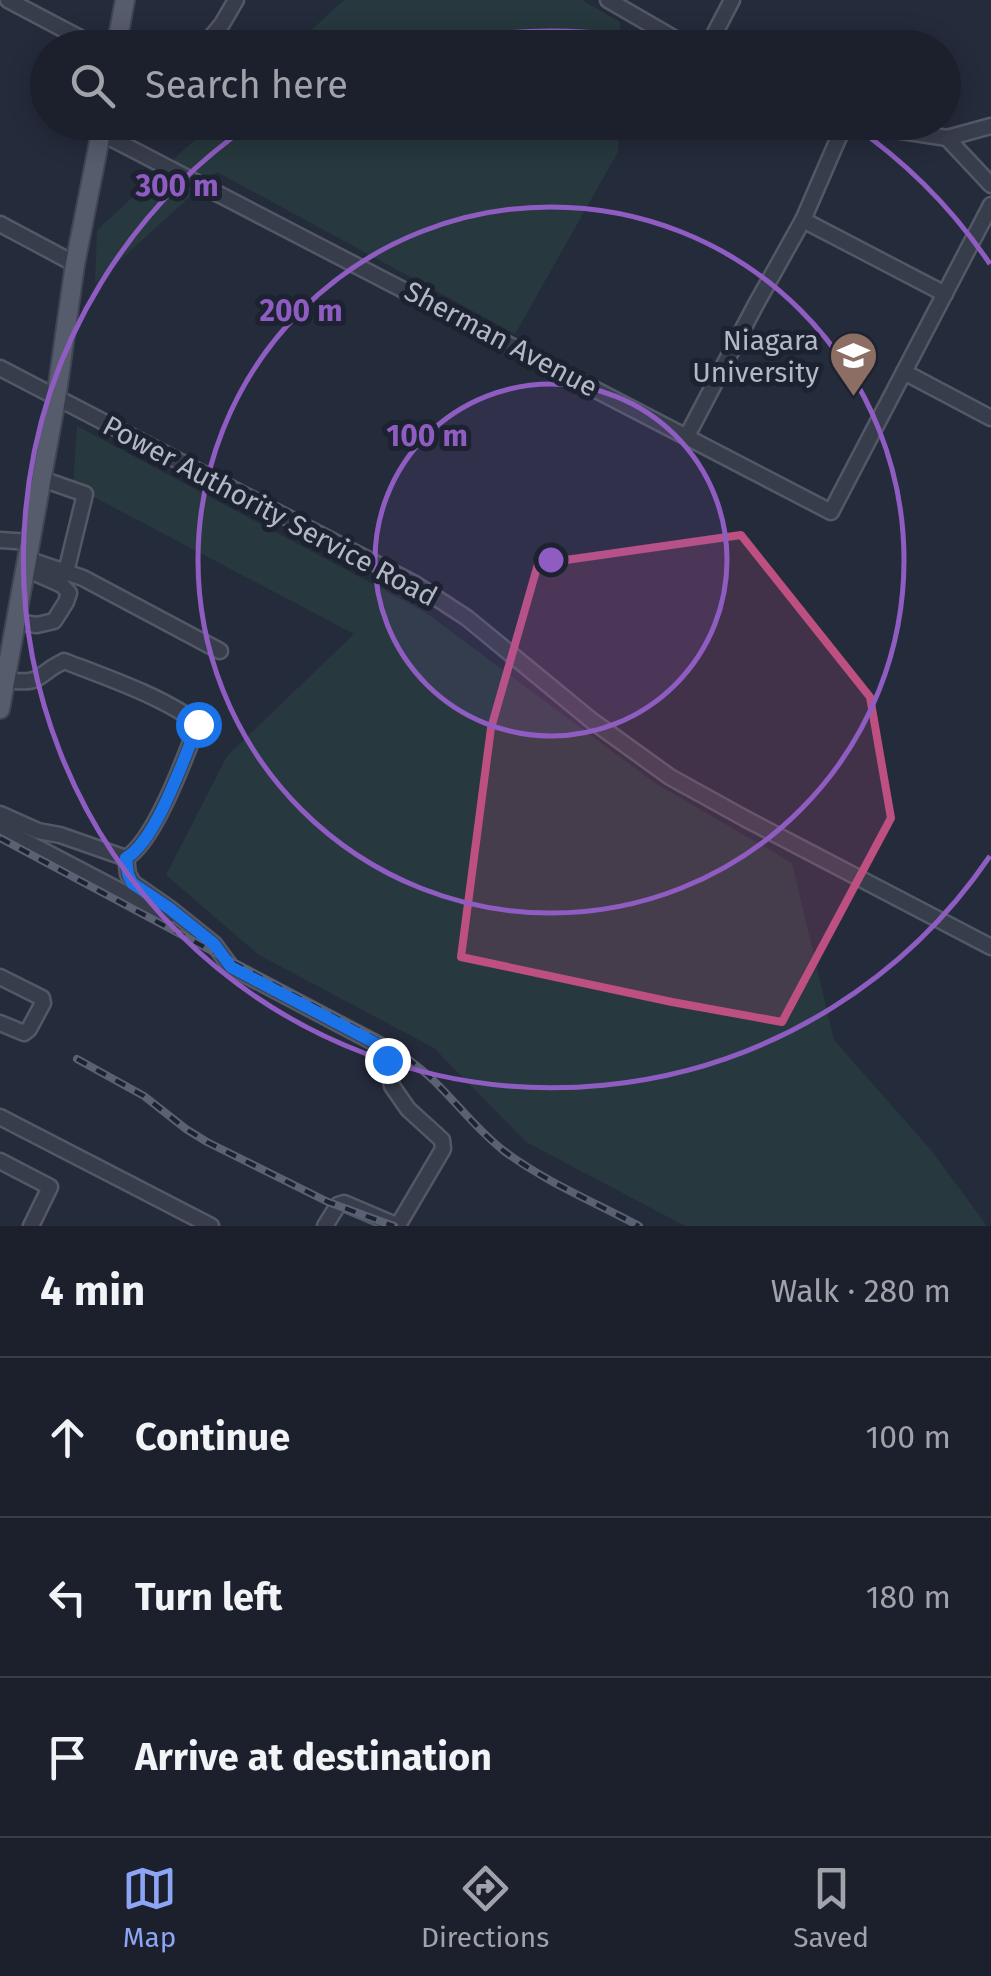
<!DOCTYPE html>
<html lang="en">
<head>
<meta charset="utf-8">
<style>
  body { margin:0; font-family:"Fira Sans",sans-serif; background:#282d38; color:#f1f3f6 }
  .stop { position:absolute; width:30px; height:30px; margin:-22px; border:8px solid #1a73e8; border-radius:50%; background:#fff }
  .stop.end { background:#1a73e8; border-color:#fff; box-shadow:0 2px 10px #0008 }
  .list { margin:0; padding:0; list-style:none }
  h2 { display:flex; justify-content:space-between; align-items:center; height:130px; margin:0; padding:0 40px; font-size:42px }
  h2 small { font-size:32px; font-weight:400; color:#a0a3a9 }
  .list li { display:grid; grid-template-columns:65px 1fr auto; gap:30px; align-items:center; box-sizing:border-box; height:160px; padding:0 40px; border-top:2px solid #393e48 }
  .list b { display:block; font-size:38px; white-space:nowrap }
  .list em { font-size:32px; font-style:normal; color:#a0a3a9 }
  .icon { flex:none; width:55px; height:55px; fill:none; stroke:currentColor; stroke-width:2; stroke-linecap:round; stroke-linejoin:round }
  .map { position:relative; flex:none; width:991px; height:1226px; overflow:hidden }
  .search { position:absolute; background:#1b202c; box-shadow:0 5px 25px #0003; left:30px; right:30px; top:30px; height:110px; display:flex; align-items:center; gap:25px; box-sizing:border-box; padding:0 35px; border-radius:55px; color:#a0a3a9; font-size:38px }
  .sheet { height:610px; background:#1b202c }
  nav { display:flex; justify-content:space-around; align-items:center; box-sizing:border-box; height:140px; border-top:2px solid #393e48; background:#1b202c; font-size:28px; color:#a0a3a9 }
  nav a { display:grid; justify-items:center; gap:5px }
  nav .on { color:#8ca5f4 }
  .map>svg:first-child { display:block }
  .green { fill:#27393e }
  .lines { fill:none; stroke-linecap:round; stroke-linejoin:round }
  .minor-casing { stroke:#535867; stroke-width:19 }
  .major-casing { stroke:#414655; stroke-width:22 }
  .minor { stroke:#383d4c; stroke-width:14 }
  .major { stroke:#565c6c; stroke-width:18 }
  .rail-casing { stroke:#5a6173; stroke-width:8 }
  .rail { stroke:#1d2231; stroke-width:4; stroke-dasharray:11; stroke-linecap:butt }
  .route { stroke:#1a73e8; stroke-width:12 }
  .marked { fill:#bd5081; fill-opacity:0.2; stroke:#bd5081; stroke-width:8; stroke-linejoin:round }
  .ring { fill:none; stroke:#8f5dc2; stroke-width:5 }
  .labels { text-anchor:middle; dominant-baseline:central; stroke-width:10; stroke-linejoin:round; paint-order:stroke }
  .street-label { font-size:28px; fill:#b3b8c7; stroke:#1d2231 }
  .poi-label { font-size:28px; fill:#b3b8c7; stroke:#1d2231; text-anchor:end }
  .centre { fill:#8f5dc2; stroke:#1d2231; stroke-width:5 }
  .ring-label { font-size:30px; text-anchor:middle; font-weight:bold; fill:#8f5dc2; stroke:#1d2231; stroke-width:10; stroke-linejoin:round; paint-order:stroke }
</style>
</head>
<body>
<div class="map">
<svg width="991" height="1226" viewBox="0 0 991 1226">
  <rect width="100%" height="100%" fill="#242b3b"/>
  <g class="green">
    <path d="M344,0H582L620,22L619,47H293Z"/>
    <path d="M213,123H618V152L515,334L217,172L95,283L97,230Z"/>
    <path d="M77,426L425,612L655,783L792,863L834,1040L931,1150L987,1226H685L526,1142L434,1048L259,955L166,875L227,756L354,634L73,486Z"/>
  </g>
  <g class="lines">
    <defs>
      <g id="minor">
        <path d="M8,0L99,48"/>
        <path d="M608,0L691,48"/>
        <path d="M202,48L222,24L236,0"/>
        <path d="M707,48L732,0"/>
        <path d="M844,122L947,138L991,126"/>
        <path d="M101,133L831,512L991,205"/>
        <path d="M947,138L991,185"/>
        <path d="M803,220L945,294"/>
        <path d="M0,224L75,264"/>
        <path d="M0,368L415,584L467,618L591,720L670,777L746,819L991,947"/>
        <path d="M904,372L991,418"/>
        <path d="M687,436L755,306L803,220L845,123"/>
        <path d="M42,479L85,494L66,572"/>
        <path d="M0,540L30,542"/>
        <path d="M27,559L83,578L220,651"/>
        <path d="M16,622L37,625L54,621L66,602L69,593L62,585L26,569"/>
        <path d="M0,814L38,831L60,835L126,858C155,841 185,757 198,724C167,698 103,676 64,661C33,676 45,685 5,680"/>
        <path d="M0,828L168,916"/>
        <path d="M126,858L128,874L133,883L169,908L214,944L231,967L379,1045L384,1050L392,1086L408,1109L442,1140L443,1149L400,1222L397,1225L391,1223L344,1203L338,1205L325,1226"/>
        <path d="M0,977L42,998L43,1003L29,1029L24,1033L0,1023"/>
        <path d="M0,1117L211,1226"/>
        <path d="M0,1161L50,1187L31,1226"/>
      </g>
      <g id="major">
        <path d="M116,48L125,0"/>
        <path d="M0,709L56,399L75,264L103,122"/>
      </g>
    </defs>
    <use href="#minor" class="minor-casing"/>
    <use href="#major" class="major-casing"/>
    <use href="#minor" class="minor"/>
    <use href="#major" class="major"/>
    <defs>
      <g id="rail">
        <path d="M0,838L377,1039C397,1051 416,1063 433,1080C457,1103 477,1130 504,1151C544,1181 594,1202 639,1226"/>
        <path d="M77,1059L144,1096L186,1129L207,1142L328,1202L394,1226"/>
      </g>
    </defs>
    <use href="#rail" class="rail-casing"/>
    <use href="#rail" class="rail"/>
  </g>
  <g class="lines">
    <path class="route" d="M198,724C184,758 156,841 126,858L128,874L132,883L169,908L214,944L231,967L379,1045L384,1050L387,1060"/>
  </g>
  <path class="marked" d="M741,535L870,697L891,818L782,1022L672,1002L461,957L491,728L538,564Z"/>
  <circle cx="551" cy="560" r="176" fill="#8f5dc2" fill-opacity=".12"/>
  <g class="ring">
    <circle cx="551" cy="560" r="176"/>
    <circle cx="551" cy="560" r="353"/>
    <path d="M990 856A529 529 0 1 1 251 124M423 47A529 529 0 0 1 679 47M851 124A529 529 0 0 1 990 264"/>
  </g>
  <defs>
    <symbol id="university-pin" viewBox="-11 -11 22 30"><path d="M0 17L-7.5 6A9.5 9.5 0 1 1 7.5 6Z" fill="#8d6e63" stroke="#1d2231"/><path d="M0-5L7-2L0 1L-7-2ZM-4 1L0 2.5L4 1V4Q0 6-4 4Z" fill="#fff"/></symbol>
  </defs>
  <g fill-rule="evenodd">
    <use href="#university-pin" x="826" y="328" width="55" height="75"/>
  </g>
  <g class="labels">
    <g class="street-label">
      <text transform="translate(501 339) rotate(28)">Sherman Avenue</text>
      <text transform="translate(270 511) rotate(28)">Power Authority Service Road</text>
    </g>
    <g class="poi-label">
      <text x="819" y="340">Niagara<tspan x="819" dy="32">University</tspan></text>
    </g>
  </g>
  <circle cx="551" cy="560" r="15" class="centre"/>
  <g class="ring-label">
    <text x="177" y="196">300 m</text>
    <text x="301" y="321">200 m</text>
    <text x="427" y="446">100 m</text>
  </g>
</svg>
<div class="stop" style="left:198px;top:724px"></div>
<div class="stop end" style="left:387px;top:1060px"></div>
<div class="search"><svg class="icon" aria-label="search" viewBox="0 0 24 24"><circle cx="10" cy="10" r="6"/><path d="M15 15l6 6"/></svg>Search here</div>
</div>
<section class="sheet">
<h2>4 min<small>Walk · 280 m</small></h2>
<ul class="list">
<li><svg class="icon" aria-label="ahead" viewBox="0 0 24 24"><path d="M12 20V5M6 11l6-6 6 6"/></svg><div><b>Continue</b></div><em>100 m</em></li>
<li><svg class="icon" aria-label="left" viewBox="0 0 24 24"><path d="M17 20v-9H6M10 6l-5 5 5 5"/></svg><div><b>Turn left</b></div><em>180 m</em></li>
<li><svg class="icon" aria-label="arrive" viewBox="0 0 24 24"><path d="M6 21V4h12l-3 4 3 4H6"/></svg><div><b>Arrive at destination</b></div></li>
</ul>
</section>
<nav>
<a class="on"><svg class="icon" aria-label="map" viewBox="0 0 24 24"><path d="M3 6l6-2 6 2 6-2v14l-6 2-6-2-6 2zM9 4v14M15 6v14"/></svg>Map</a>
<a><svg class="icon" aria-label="directions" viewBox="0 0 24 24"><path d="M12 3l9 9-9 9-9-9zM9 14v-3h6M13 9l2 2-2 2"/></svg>Directions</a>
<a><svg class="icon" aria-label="saved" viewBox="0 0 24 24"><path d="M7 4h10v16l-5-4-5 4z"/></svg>Saved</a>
</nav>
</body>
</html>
